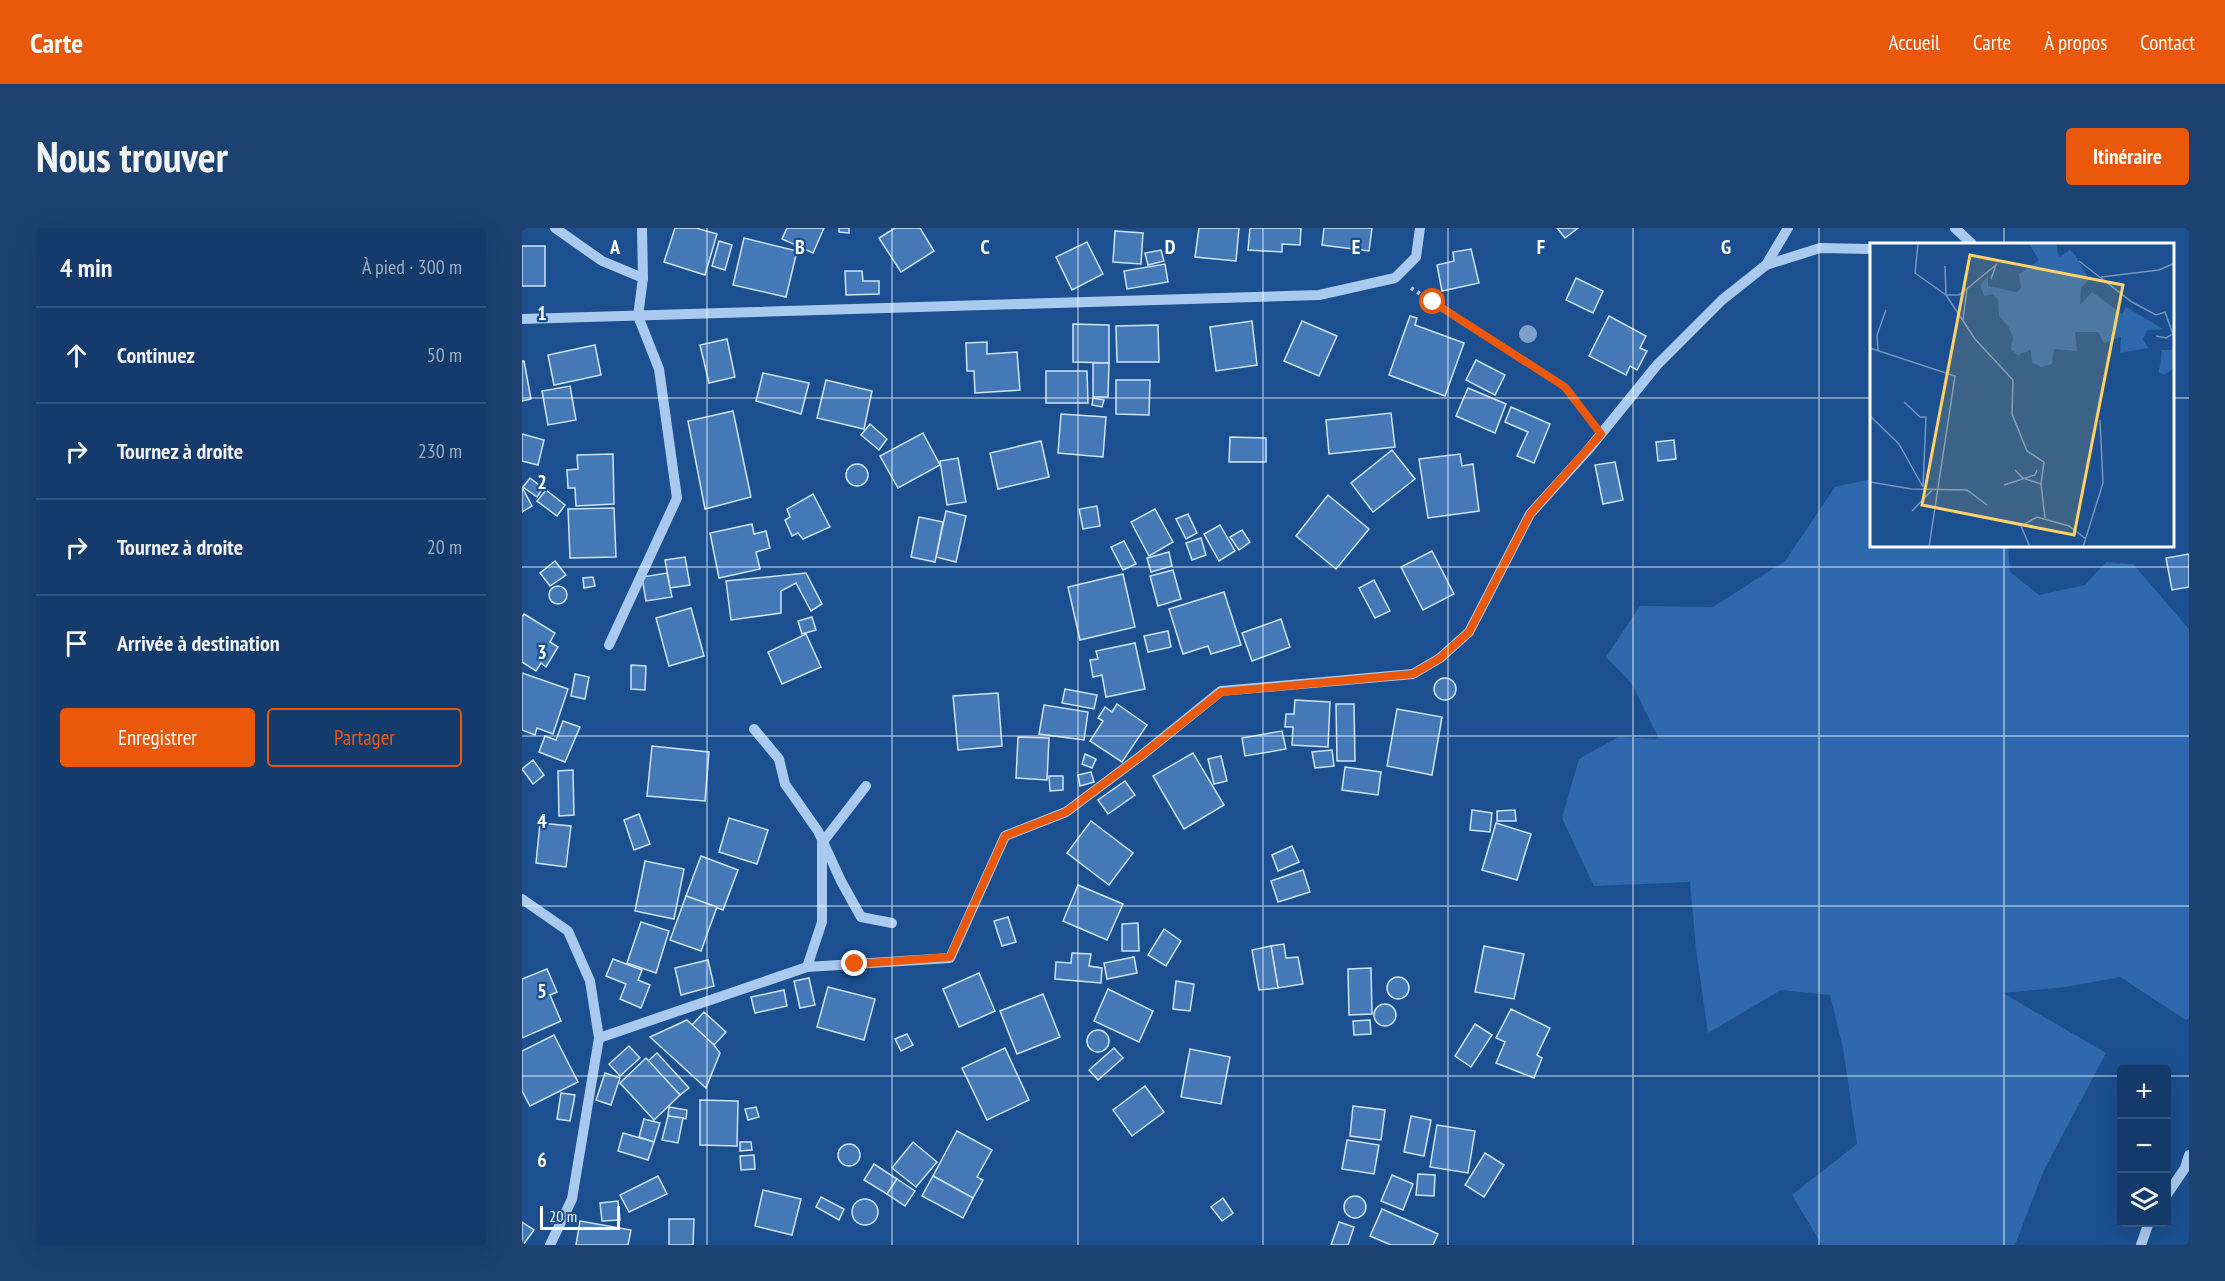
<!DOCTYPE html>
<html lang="fr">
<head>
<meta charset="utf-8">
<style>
  body { margin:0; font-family:"PT Sans Narrow",sans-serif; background:#1d4271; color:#f1f3f6 }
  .controls { position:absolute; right:18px; bottom:18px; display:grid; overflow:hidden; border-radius:6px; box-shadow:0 6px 24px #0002 }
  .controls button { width:54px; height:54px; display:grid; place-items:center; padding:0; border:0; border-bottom:2px solid #33557e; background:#143b6b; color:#f1f3f6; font:30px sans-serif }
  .scale { position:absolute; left:18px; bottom:15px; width:80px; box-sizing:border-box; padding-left:6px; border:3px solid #fff; border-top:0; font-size:16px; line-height:21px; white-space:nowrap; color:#fff; -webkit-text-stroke:4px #1b4f8f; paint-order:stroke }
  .stop { position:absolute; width:18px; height:18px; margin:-14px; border:4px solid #ea580c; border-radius:50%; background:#fff }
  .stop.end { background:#ea580c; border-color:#fff; box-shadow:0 2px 6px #0008 }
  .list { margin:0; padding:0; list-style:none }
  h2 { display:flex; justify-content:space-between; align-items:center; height:78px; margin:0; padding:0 24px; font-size:26px }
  h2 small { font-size:20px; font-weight:400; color:#9dadc1 }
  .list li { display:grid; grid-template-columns:39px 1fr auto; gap:18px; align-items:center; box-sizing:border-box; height:96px; padding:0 24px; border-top:2px solid #33557e }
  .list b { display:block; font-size:22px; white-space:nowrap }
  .list em { font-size:20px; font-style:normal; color:#9dadc1 }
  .actions { display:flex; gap:12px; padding:18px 24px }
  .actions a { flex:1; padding:14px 0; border:2px solid #ea580c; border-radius:6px; text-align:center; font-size:21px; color:#ea580c }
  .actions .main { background:#ea580c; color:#fff }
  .icon { flex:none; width:33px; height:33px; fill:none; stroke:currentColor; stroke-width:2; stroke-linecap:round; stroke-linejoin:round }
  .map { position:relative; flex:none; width:1667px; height:1017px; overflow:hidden; border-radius:6px }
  header { display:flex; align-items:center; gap:36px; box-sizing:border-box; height:84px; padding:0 30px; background:#ea580c; color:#fff }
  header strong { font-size:28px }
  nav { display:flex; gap:33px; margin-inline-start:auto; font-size:21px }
  .intro { display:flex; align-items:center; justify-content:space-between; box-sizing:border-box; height:144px; padding:0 36px }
  h1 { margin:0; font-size:42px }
  .button { padding:15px 27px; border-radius:6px; background:#ea580c; color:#fff; font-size:21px; font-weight:700 }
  main { display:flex; gap:36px; padding:0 36px }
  aside { flex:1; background:#143b6b; border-radius:6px; box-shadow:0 6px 24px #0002 }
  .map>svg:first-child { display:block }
  .green { fill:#2e69ad }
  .building { fill:#4478b7; stroke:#cfe3fa; stroke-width:1.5 }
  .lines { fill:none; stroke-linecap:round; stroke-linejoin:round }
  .path { stroke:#a9c9ee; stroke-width:4; stroke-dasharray:3 4.5; stroke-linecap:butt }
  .minor { stroke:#a9c9ee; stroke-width:10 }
  .tree { fill:#7ea0ca }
  .route { stroke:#ea580c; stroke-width:8 }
  .grid { fill:none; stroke:#fff; stroke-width:1.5; stroke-opacity:0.55 }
  .inset-road { fill:none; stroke:#7695bc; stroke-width:1.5 }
  .view { fill:#ffd166; fill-opacity:0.15; stroke:#ffd166; stroke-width:3 }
  .inset-edge { fill:none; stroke:#fff; stroke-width:3 }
  .grid-label { font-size:20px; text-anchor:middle; font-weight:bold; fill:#fff; stroke:#1b4f8f; stroke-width:4.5; stroke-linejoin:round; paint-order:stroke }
</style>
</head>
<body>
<header>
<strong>Carte</strong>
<nav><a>Accueil</a><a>Carte</a><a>À propos</a><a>Contact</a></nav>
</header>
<div class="intro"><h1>Nous trouver</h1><a class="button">Itinéraire</a></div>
<main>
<aside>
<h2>4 min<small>À pied · 300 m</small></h2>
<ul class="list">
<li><svg class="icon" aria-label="ahead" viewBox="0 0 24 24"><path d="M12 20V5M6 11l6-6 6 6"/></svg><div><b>Continuez</b></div><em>50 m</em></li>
<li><svg class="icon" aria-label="right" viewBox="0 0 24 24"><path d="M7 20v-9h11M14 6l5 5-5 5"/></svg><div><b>Tournez à droite</b></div><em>230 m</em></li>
<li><svg class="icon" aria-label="right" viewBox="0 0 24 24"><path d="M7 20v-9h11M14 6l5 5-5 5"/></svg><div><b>Tournez à droite</b></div><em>20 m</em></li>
<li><svg class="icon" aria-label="arrive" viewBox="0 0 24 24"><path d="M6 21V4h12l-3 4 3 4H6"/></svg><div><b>Arrivée à destination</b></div></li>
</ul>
<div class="actions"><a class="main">Enregistrer</a><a>Partager</a></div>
</aside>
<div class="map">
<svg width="1667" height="1017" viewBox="0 0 1667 1017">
  <rect width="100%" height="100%" fill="#1b4f8f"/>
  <path class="green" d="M1349,251V318H1486L1488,344L1517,367L1563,357L1584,334L1611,336L1667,401V790L1664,792L1598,749L1544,759L1481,765L1584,825L1522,942L1493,1017H1300L1270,967L1335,916L1321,820L1308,767L1259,762L1186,805L1174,721L1168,654L1072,658L1040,590L1057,531L1096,509L1137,511L1110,456L1084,429L1118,378L1191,379L1263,333L1313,259Z"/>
  <g class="building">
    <path d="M153,0H174L195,6L183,47L142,34Z"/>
    <path d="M265,0H302L291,25L260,11Z"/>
    <path d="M317,0H327V5L317,4Z"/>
    <path d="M373,0H398L412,23L379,44L357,10Z"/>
    <path d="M677,0H717L714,33L673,29Z"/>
    <path d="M728,0H779L778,17L760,16V24L726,22Z"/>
    <path d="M802,0H850L847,23L800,17Z"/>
    <path d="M1035,0H1056L1043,10Z"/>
    <path d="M593,3L621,5L619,36L591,34Z"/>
    <path d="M222,10L275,23L264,69L211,57Z"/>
    <path d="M197,13L210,17L203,42L190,38Z"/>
    <path d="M565,14L581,46L550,62L534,29Z"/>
    <rect x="0" y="18" width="23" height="40"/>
    <path d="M949,21L957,55L920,63L915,37L932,33L931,24Z"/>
    <path d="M639,22L642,33L626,37L623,25Z"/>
    <path d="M643,36L646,54L605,61L602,43Z"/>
    <path d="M323,43H340L341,53H357V66L324,67Z"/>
    <path d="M1054,50L1081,63L1071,85L1044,72Z"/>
    <path d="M888,88L895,90L893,97L942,115L923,168L867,147Z"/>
    <path d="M1087,88L1124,108L1118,120L1125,123L1115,142L1108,138L1104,147L1067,128Z"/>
    <path d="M730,93L735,137L694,143L688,99Z"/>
    <path d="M780,93L815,108L797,148L762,133Z"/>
    <path d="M551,96L587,97V135L551,134Z"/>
    <path d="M636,97L637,134H595L594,98Z"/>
    <path d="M205,111L213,149L187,155L178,117Z"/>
    <path d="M465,114V126L495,124L498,162L453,165L452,143H445L444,115Z"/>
    <path d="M73,117L79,147L32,157L26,127Z"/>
    <path d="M954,132L983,147L973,167L944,152Z"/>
    <path d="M0,133H2L9,171L0,173Z"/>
    <path d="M571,135H587L586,169H571Z"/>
    <path d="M524,143H565L566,175H524Z"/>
    <path d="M241,145L287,155L279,186L234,173Z"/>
    <path d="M304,152L350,163L342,201L295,190Z"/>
    <path d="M594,152H628L627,187L594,186Z"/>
    <path d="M48,158L54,192L26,197L20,163Z"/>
    <path d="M946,160L984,176L973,205L934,188Z"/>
    <path d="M571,170L582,172L580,179L570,177Z"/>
    <path d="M989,179L1028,196L1012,235L995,228L1006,204L983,194Z"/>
    <path d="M211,183L229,269L183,281L166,193Z"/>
    <path d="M869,185L873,219L807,226L804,192Z"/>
    <path d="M539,186L584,189L581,229L536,225Z"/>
    <path d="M348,196L365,211L357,222L339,207Z"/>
    <path d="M401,205L418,237L376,260L358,228Z"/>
    <path d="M0,206L22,212L16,237L0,233Z"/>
    <path d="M708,209L744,210V234H707Z"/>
    <path d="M1152,212L1154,231L1136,233L1134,214Z"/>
    <path d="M519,213L527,249L476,261L468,225Z"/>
    <path d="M870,222L893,251L851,284L829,255Z"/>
    <path d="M91,226L92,276L54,278L53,260H46L45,242L56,241L55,227Z"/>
    <path d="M938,226L940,238L951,236L957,283L906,290L897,231Z"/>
    <path d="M436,230L444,274L425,277L418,233Z"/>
    <path d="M1093,234L1101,272L1081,276L1073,237Z"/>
    <circle cx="335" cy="247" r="11"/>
    <path d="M8,250L21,260L15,269L1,259Z"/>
    <path d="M0,259L10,278L0,284Z"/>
    <path d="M24,262L43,277L35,288L15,273Z"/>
    <path d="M291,266L308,299L281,311L276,305L270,308L263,292L268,289L265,281Z"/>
    <path d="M806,267L847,301L814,341L774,308Z"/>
    <path d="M575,278L578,298L561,301L557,281Z"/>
    <path d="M92,280L94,329L48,330L46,281Z"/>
    <path d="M633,281L651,314L627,328L609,294Z"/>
    <path d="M424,283L444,288L434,334L414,329Z"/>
    <path d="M666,286L675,305L664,311L654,291Z"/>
    <path d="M397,289L421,294L413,334L389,329Z"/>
    <path d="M230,296L232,306L244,303L248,320L234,324L238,341L197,350L188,305Z"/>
    <path d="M698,297L713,323L697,333L682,306Z"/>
    <path d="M720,302L728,314L717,322L708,309Z"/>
    <path d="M679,310L684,327L670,332L664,315Z"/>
    <path d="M602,313L614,336L601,342L589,319Z"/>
    <path d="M910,323L932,366L901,382L879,339Z"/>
    <path d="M647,324L650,338L629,344L625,330Z"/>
    <path d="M1667,326V359L1650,362L1644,330Z"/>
    <path d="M163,329L168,357L148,360L143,332Z"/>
    <path d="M33,333L44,347L28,358L18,345Z"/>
    <path d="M651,342L659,371L636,378L628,348Z"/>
    <path d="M145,345L150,369L124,373L120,349Z"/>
    <path d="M284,345L300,376L289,383L274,355L259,363V385L209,392L204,353Z"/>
    <path d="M601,346L613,399L558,412L546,359Z"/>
    <path d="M71,349L73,358L62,360L61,350Z"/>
    <path d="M852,352L868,383L853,390L837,360Z"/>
    <circle cx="36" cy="367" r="9"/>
    <path d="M702,364L719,417L689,426L686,418L661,426L647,381Z"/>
    <path d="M169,380L182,428L147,438L134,390Z"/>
    <path d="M2,386L33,405L28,414L36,419L24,439L19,435L14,443L0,434V389Z"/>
    <path d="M290,389L294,402L280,406L276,393Z"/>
    <path d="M759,391L768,419L730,433L720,405Z"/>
    <path d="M646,403L649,419L626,424L622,408Z"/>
    <path d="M284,406L299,439L260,456L246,424Z"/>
    <path d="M613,415L623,461L584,469L580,447L571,449L568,432L576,431L574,423Z"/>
    <path d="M109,437L124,438L123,462L109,461Z"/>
    <path d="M0,445L46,461L31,506L15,500L13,507L0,502Z"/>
    <path d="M53,446L67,449L63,471L49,468Z"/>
    <circle cx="923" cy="461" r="11"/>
    <path d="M543,461L575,467L572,481L540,475Z"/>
    <path d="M476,465L480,518L436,522L431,468Z"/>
    <path d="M773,472L808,474L806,519L770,517L771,499H763L764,486H772Z"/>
    <path d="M595,476L625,497L600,534L568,513L581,493L576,490L583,479L590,484Z"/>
    <path d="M814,476H832L833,533H815Z"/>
    <path d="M522,477L566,484L562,512L517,506Z"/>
    <path d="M875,481L920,489L910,547L865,538Z"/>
    <path d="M41,493L58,499L43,534L17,524L23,508L34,512Z"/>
    <path d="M760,503L764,521L723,528L720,510Z"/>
    <path d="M496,509L527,510L525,552L494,550Z"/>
    <path d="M130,518L187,524L183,573L125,568Z"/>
    <path d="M810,522L812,538L793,540L790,524Z"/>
    <path d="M671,525L702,577L662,601L631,548Z"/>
    <path d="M563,526L574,531L570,540L560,536Z"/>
    <path d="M699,528L705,553L692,556L686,531Z"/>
    <path d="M11,532L22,547L11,556L0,541Z"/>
    <path d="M823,539L859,544L856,567L820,562Z"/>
    <path d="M51,542L52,587L37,588L36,543Z"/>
    <path d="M569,544L572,554L558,558L556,547Z"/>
    <path d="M527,548H541V562L528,563Z"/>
    <path d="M603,553L613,567L586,586L576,572Z"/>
    <path d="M950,582L970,585L968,604L948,602Z"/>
    <path d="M993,582L994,593H975V583Z"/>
    <path d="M117,586L128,616L112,622L102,592Z"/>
    <path d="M207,590L246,602L235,636L197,624Z"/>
    <path d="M569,593L611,625L587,657L545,625Z"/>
    <path d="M18,595L49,598L44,639L14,635Z"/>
    <path d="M974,595L1009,606L995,652L960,642Z"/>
    <path d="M770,618L777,634L756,643L750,627Z"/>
    <path d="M179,628L216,642L201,682L164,668Z"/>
    <path d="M123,633L162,641L152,691L113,683Z"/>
    <path d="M781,642L788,664L756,674L749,653Z"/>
    <path d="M556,657L601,676L585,712L541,693Z"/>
    <path d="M164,668L195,679L179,723L148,712Z"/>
    <path d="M486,689L494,714L480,718L472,693Z"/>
    <path d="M119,694L147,703L134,745L105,735Z"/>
    <path d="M616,695L617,723H600V696Z"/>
    <path d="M642,701L659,713L644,738L626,727Z"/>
    <path d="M762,716L764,730L776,729L781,756L756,760L749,718Z"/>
    <path d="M749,718L756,760L737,762L730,722Z"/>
    <path d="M962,718L1002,726L992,771L953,764Z"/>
    <path d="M550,725L569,726L567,738L580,740L579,755L533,751L534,734L549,735Z"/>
    <path d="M612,729L615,745L585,751L582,735Z"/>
    <path d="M91,731L120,742L116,752L128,757L119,780L98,771L104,756L84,748Z"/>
    <path d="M186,732L192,758L159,767L153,740Z"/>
    <path d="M849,740L850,786L827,787L826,741Z"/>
    <path d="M25,741L35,764L28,767L39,793L0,810V751Z"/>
    <path d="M457,745L473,783L437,799L421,761Z"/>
    <circle cx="876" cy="760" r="11"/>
    <path d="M287,750L293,777L278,780L272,753Z"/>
    <path d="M654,753L672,756L668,783L651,781Z"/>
    <path d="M306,759L353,771L342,812L295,799Z"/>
    <path d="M586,761L631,783L617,814L572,793Z"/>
    <path d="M262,762L265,778L233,785L229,769Z"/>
    <path d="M521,766L538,809L495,826L478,783Z"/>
    <circle cx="863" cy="787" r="11"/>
    <path d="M989,781L1028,800L1015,827L1020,830L1012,850L974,835L983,814L974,810Z"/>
    <path d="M182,784L204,804L192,817L170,797Z"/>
    <path d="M165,792L192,817L198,825L184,860L128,809Z"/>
    <path d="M848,792L849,806L832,807L831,793Z"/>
    <path d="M953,796L970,807L949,839L933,828Z"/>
    <circle cx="576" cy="813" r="11"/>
    <path d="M385,806L391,817L379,823L373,811Z"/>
    <path d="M32,807L56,854L8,878L0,863V823Z"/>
    <path d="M107,818L118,830L98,848L87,836Z"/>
    <path d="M483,820L507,872L465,892L440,840Z"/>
    <path d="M592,820L601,830L576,852L567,842Z"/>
    <path d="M668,821L708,829L699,876L659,869Z"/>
    <path d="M135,825L167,860L158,867L126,833Z"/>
    <path d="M124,830L158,867L132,892L98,855Z"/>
    <path d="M83,845L98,850L89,877L74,872Z"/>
    <path d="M623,858L642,884L610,908L591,882Z"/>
    <path d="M39,865L53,867L48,893L35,891Z"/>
    <path d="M178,872L216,873L215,918L178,917Z"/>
    <path d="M831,878L863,882L859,912L828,908Z"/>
    <path d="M147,879L165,882L164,891L146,888Z"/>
    <path d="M234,879L237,889L226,892L223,881Z"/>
    <path d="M146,888L161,890L156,915L140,912Z"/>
    <path d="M889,888L909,892L902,928L882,924Z"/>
    <path d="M122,891L138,895L132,914L117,909Z"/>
    <path d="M915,897L953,903L946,945L908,939Z"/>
    <path d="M435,903L470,922L455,949L461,952L451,970L411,948Z"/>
    <path d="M101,905L132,914L126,932L96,923Z"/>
    <path d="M825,912L857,917L852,946L820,941Z"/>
    <path d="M218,914H229L230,922L218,923Z"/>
    <path d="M391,914L415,934L394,959L370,940Z"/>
    <circle cx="327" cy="927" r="11"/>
    <path d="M963,925L982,937L962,969L943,957Z"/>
    <path d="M232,927L233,941L219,942L218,928Z"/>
    <path d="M352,936L375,951L365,966L342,952Z"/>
    <path d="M896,946L913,947L912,968L894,967Z"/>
    <path d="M870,947L891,956L881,982L859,973Z"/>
    <path d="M136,948L145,966L107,984L98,967Z"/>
    <path d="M411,948L451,970L441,990L400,968Z"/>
    <path d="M375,951L393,963L383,978L365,966Z"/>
    <path d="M241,962L279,971L270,1007L233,998Z"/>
    <circle cx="833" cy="979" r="11"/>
    <path d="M299,969L322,981L317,992L294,979Z"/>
    <path d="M701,970L711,985L700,993L689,979Z"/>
    <circle cx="343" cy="984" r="13"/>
    <path d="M96,973L98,992L80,993L78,975Z"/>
    <path d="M860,981L916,1006L911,1017H869L848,1008Z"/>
    <path d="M147,991H172L171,1017H147Z"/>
    <path d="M58,993L109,1002L106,1017H54Z"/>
    <path d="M0,994L12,1002L1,1017H0Z"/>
    <path d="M817,994L832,999L826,1017H809Z"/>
  </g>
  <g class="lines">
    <path class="path" d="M889,60L1043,159L1068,191"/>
    <g class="minor">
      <path d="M33,0L80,33L121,50"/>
      <path d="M1433,0L1450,16"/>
      <path d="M1244,37L1298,20L1349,21"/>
      <path d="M0,91L797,67L873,50L894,29L898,0"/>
      <path d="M87,417L155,270L137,141L116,88L121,50L120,0"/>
      <path d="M232,501L257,531L263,556L296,603L319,653L339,689L370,695"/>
      <path d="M0,671L46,703L68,753L77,810L50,971L28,1017"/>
      <path d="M285,739L428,730L483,608L544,584L620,527L699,463L891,446L918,430L947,404L1008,286L1066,222L1135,137L1200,72L1244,37L1266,0"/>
      <path d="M77,810L285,739L300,694V615L344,558"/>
      <path d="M1644,968L1663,940L1667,927"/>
      <path d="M1619,1017L1627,994"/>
    </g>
  </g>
  <circle class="tree" cx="1006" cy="106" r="9"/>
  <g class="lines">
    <path class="route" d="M333,736L428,729L483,608L544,584L620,527L699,464L891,446L918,430L947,404L1008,286L1079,206L1043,159L911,74"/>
  </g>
  <path class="grid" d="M185,0V1017M370,0V1017M556,0V1017M741,0V1017M926,0V1017M1111,0V1017M1297,0V1017M1482,0V16M0,170H1349M1650,170H1667M1482,318V1017M0,339H1667M0,508H1667M0,678H1667M0,848H1600M1644,848H1667"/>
  <g transform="translate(1348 15)">
    <rect width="304" height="304" fill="#1b4f8f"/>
    <path d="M159,1H186L189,14L200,7L205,12L219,36L211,45L210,62L222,49L252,71L256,64L293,86L277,87L273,96L278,105L250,110L251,94L234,100L228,89H205L207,108L184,106L182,121L171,124L162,119L161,107L148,112L141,106L143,95L138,83L129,73L128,57L123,51L114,53L110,42L118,32V43L147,49L151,45L149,31L169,17ZM304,98L305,99L304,125L294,132L289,129L292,107H302Z" fill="#2e69ad"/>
    <path class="inset-road" d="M48,1L45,30L76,52L105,96L143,137L142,171L157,208L174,219L171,241M209,18L262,59L286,72L295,69L303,91L296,95L286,93M75,23L76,52H89L126,22L121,36M231,34L289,27L305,20M93,77L97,45M0,105L85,133L59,304M8,107L7,92L16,67M34,159L50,174H56L53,244M0,173L29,201L53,244M145,227L153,235L171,241L175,275M0,239L42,246L97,247L117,262M134,242L165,232L167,227M42,268L63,246M160,304L151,283L167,274L199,283L216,296M213,304L233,240L230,177"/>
    <path class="view" d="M100,12L253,42L204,292L52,262Z"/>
    <rect width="304" height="304" class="inset-edge"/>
  </g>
  <g class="grid-label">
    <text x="93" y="26">A</text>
    <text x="278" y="26">B</text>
    <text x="463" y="26">C</text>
    <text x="648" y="26">D</text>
    <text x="834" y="26">E</text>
    <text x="1019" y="26">F</text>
    <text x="1204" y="26">G</text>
    <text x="20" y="92">1</text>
    <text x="20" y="261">2</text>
    <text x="20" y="431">3</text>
    <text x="20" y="600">4</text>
    <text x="20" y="770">5</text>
    <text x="20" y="939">6</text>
  </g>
</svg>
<div class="controls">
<button>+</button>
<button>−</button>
<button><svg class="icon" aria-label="layers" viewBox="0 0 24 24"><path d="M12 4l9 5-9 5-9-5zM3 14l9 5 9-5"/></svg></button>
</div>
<div class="scale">20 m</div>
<div class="stop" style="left:911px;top:74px"></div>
<div class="stop end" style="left:333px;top:736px"></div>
</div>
</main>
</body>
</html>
